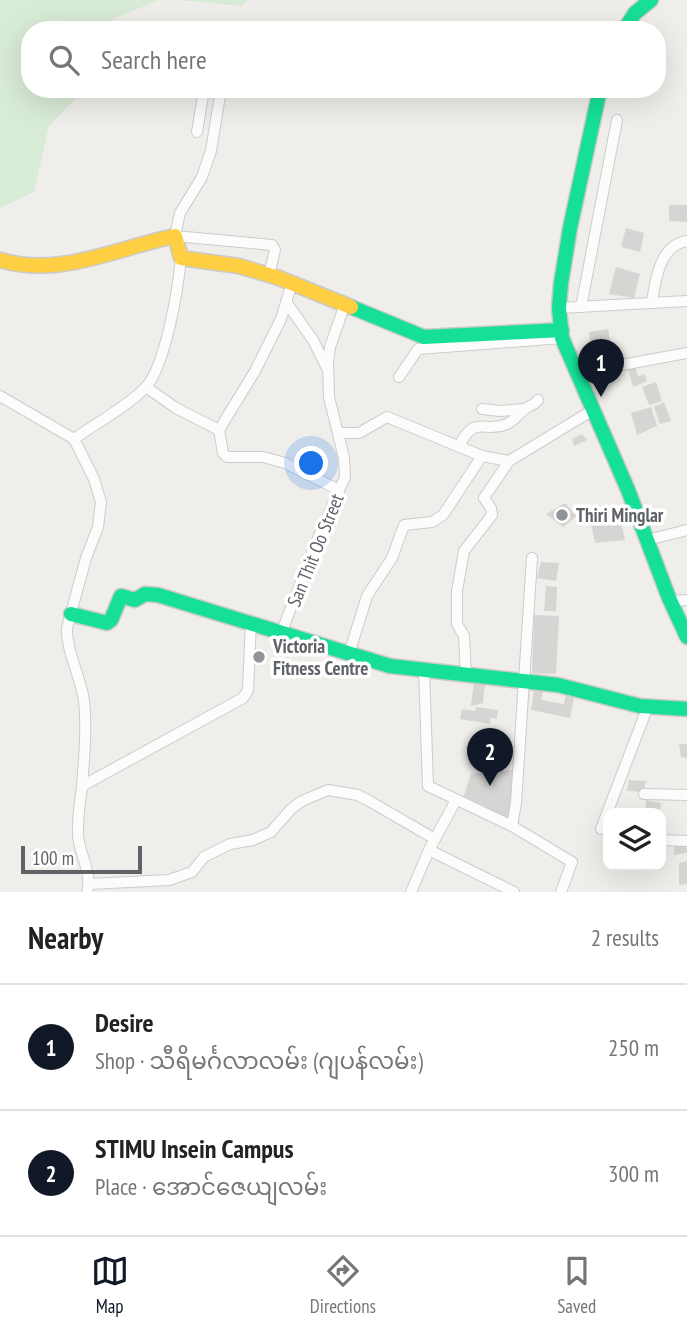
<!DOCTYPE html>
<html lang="en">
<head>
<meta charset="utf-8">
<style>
  body { margin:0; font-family:"PT Sans Narrow","Noto Sans Myanmar",sans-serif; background:#f6f6f6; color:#222 }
  .controls { position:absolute; right:21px; bottom:21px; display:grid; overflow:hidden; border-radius:14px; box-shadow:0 7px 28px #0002 }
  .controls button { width:63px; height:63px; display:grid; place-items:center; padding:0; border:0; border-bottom:2px solid #e0e0e0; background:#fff; color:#222; font:35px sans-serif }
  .scale { position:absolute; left:21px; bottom:18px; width:121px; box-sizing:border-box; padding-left:7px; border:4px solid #5f6368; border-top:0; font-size:19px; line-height:24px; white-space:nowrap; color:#5f6368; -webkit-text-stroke:5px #fff; paint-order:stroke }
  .you { position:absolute; left:312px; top:464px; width:24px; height:24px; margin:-18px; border:5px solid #fff; border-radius:50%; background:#1a73e8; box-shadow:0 0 0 10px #1a73e833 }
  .badge { display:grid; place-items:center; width:46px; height:46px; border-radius:50%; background:#111827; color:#fff; font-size:23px; font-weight:700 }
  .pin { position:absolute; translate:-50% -58px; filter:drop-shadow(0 2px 4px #0008) }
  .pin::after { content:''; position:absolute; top:37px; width:24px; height:21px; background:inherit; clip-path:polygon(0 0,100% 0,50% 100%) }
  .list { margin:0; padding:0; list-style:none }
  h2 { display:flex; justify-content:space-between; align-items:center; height:91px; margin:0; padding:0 28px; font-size:30px }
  h2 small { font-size:23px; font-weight:400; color:#767676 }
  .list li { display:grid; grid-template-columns:46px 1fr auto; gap:21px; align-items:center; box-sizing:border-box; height:126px; padding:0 28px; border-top:2px solid #e0e0e0 }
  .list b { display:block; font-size:26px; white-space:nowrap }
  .list p { margin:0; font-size:23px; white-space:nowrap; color:#767676 }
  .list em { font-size:23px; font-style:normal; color:#767676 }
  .icon { flex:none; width:38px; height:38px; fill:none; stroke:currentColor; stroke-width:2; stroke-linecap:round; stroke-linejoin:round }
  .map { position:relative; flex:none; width:687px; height:892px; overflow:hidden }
  .search { position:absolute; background:#fff; box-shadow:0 7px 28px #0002; left:21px; right:21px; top:21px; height:77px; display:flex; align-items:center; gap:18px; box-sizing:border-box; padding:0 24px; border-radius:28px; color:#767676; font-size:26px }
  .sheet { height:343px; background:#fff }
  nav { display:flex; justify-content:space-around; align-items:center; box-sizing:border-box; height:98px; border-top:2px solid #e0e0e0; background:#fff; font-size:19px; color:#767676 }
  nav a { display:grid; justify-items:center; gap:4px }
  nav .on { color:#111827 }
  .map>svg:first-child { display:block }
  .green { fill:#d8ebd6 }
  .building { fill:#d6d5d3 }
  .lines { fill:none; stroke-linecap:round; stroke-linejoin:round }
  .street-casing { stroke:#cbcccc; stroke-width:12 }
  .fast-casing { stroke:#cacacb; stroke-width:17 }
  .slow-casing { stroke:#cacacb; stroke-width:17 }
  .street { stroke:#fdfcfc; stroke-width:10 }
  .fast { stroke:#16e098; stroke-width:14 }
  .slow { stroke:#ffcf43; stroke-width:14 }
  .poi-dot { fill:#919496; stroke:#fff; stroke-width:2.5 }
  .labels { text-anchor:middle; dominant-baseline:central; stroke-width:7; stroke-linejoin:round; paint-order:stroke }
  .poi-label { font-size:19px; font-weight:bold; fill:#5f6368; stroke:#fff; text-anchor:start }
  .street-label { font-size:19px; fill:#5f6368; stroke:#fff }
</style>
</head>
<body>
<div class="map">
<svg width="687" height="892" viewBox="0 0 687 892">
  <rect width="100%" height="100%" fill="#efeeea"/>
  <g class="green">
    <path d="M0,0H159L113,19L108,30H30V89H85L49,126L34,192L0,208Z"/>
    <path d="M180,0H248L241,6Z"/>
  </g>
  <g class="building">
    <path d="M669,205H687V222L669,221Z"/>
    <path d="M626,228L644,233L640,252L621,247Z"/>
    <path d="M616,267L640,274L634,298L609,294Z"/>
    <path d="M608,329L612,351L591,352L589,332Z"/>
    <path d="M635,366L638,377L644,374L647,381L633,387L628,369Z"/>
    <path d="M656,382L662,401L649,405L642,387Z"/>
    <path d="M664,402L671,421L660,424L654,407Z"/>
    <path d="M651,407L657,426L637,435L631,413Z"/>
    <path d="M582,434L587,440L574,446L572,439Z"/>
    <path d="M565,503L577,516L563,527L546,514Z"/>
    <path d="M620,517L625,540L595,543L591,524Z"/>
    <path d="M541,562L559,563L556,581L537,578Z"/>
    <path d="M546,586L557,587L556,611H544Z"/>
    <path d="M534,615L559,616L556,674L532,673Z"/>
    <path d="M474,681L485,684L483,703L471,706Z"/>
    <path d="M535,684L544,686L541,700L564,704L567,689L575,692L570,718L531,710Z"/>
    <path d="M476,707L498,710L497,719L491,718L490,724L460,719L462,709L475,711Z"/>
    <path d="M679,744H687V758L681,757Z"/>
    <path d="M514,770L510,819L463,798L471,774Z"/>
    <path d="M629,780L646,781L644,792L627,791Z"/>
    <path d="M646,800L661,803L660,813H645Z"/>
    <path d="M687,843V853L674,855V844Z"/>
    <path d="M687,861V884L679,885V863Z"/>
  </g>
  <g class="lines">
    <defs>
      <g id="street">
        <path d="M221,89L211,151L202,177L180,213L175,236L272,245L275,250L269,275"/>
        <path d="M197,132L204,89"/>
        <path d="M292,283L281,319L255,371L219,430L223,453L227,457H263L285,463L339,490"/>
        <path d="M286,302L313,340L328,370"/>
        <path d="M652,303C655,280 660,245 687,241"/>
        <path d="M581,307L617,120"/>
        <path d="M559,308L687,301"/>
        <path d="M578,376L611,367L687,353"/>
        <path d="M399,377L418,349L562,338"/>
        <path d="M146,387L176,408L219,430"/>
        <path d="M0,396L74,439L94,479L101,502L98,527L86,558L67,628C66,651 81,677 84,701C87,729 84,759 82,787C80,803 77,819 78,835C79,853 93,875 87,892"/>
        <path d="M482,409L500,411L525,409"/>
        <path d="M338,433H359L387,417L482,456"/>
        <path d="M74,439C95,424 128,406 145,388C166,366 178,288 181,258"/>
        <path d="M459,446C476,413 484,434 507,424C514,421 519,413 525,409C531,404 534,406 538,400"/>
        <path d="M647,540L687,530"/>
        <path d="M671,601L687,600"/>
        <path d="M282,631L318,538L345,477L344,458L329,397L328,362L330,347L345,304"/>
        <path d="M349,654L367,596L392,558L404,525L432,522L443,515L482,456L509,461"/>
        <path d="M424,670L428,786L512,826L572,862L561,892"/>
        <path d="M466,675L464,636L457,624V591L464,551L492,515L491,508L484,498L509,461L593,410"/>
        <path d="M82,786L243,698L248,690L251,622"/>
        <path d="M644,794L687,795"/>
        <path d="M512,826L516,803L532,558"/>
        <path d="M601,829L648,706"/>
        <path d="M661,840L687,841"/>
        <path d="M429,850L514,892"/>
        <path d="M90,884L169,880L192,872L204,857L230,844L253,840L271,832L291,809L302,801L328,790L358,795L371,802L435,839"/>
        <path d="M411,892L429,850L456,800"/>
      </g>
      <g id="fast">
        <path d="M624,30L635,13L651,0"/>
        <path d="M600,89L570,228L561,283L559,308L562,338L628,490L669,598L687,637"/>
        <path d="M351,307L424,337L562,330"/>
        <path d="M71,614L107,623L111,620L121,596L135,600L145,594L158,595L390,666L558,685L640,706L687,709"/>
      </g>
      <path id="slow" d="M0,260C59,278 117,248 175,236L181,258L239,266L279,278L351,307"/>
    </defs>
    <use href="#street" class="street-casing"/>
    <use href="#fast" class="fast-casing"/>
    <use href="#slow" class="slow-casing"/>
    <use href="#street" class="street"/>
    <use href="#fast" class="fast"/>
    <use href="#slow" class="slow"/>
  </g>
  <g class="poi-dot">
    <circle cx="562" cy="515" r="7"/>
    <circle cx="259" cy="657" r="7"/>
  </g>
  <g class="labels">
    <g class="poi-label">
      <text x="576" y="515">Thiri Minglar</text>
      <text x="273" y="646">Victoria<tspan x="273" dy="22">Fitness Centre</tspan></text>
    </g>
    <g class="street-label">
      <text transform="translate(315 550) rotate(-68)">San Thit Oo Street</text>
    </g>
  </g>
</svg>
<div class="controls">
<button><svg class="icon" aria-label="layers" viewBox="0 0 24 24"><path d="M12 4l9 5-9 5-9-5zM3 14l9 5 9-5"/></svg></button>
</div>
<div class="scale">100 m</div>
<div class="you"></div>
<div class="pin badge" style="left:601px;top:397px">1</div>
<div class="pin badge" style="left:490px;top:786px">2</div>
<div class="search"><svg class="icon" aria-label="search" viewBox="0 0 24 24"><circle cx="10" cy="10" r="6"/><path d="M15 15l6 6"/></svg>Search here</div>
</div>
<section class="sheet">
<h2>Nearby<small>2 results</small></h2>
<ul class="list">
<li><span class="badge">1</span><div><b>Desire</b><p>Shop · သီရိမင်္ဂလာလမ်း (ဂျပန်လမ်း)</p></div><em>250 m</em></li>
<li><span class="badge">2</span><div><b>STIMU Insein Campus</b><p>Place · အောင်ဇေယျလမ်း</p></div><em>300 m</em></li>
</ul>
</section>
<nav>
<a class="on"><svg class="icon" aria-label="map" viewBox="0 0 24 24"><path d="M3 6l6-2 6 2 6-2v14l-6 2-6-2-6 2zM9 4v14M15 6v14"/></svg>Map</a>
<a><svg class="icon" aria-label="directions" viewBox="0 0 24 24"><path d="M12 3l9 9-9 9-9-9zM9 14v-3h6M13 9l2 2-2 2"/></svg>Directions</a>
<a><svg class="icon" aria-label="saved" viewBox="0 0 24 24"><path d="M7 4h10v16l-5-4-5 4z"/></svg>Saved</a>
</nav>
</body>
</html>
